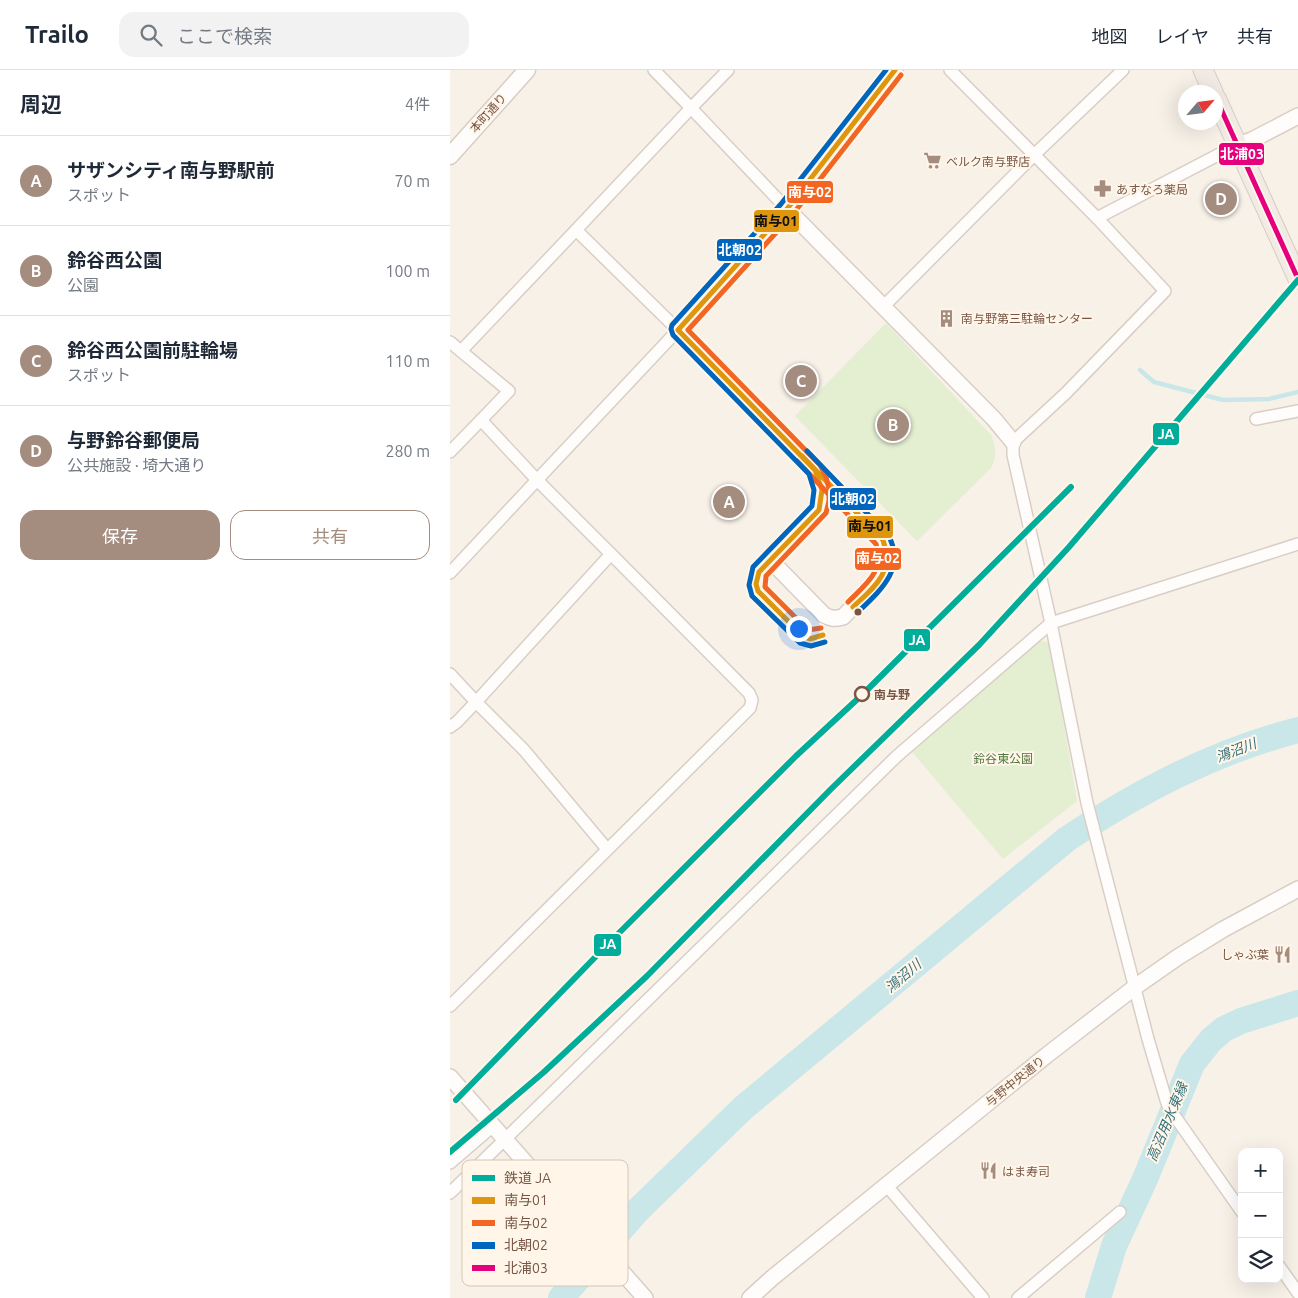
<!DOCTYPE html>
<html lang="ja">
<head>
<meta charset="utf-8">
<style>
  body { margin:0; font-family:Ubuntu,"Noto Sans JP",sans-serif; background:#f2f2f3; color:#1f2937 }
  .controls { position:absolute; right:15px; bottom:15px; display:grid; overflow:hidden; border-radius:10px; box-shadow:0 5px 20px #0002 }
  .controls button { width:45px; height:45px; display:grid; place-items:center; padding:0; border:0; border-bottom:1px solid #e0e1e3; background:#fff; color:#1f2937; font:25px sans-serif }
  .compass { position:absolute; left:728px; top:15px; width:45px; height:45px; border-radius:50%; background:#fff; box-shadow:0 5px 20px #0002; rotate:62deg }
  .you { position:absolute; left:348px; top:558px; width:18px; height:18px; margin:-12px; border:4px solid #fff; border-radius:50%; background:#1a73e8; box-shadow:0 0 0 8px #1a73e833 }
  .badge { display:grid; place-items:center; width:32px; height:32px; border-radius:50%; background:#a48c7f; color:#fff; font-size:16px; font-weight:700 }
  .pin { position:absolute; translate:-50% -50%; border:2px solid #fff; box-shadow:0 1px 5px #0006 }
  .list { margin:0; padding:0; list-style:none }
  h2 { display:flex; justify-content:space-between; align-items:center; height:65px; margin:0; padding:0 20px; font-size:21px }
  h2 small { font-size:16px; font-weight:400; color:#747a83 }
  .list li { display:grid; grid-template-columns:32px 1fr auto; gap:15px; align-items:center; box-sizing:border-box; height:90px; padding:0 20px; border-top:1px solid #e0e1e3 }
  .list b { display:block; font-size:19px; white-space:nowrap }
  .list p { margin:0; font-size:16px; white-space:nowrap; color:#747a83 }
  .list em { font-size:16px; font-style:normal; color:#747a83 }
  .actions { display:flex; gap:10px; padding:15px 20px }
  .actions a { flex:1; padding:11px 0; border:1px solid #a48c7f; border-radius:15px; text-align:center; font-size:18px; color:#a48c7f }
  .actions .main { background:#a48c7f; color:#fff }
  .icon { flex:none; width:28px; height:28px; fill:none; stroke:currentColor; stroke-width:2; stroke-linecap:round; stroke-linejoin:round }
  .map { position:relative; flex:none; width:848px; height:1228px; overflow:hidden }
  header { display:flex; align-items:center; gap:30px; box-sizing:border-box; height:70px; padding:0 25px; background:#fff; border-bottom:1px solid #e0e1e3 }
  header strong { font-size:24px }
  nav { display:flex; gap:28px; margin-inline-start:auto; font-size:18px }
  .search { width:350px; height:45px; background:#f2f2f3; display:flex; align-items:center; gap:12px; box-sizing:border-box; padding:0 18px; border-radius:15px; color:#747a83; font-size:19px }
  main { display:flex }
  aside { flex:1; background:#fff }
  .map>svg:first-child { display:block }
  .green { fill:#e4eed1 }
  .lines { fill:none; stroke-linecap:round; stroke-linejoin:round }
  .stream { stroke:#c9e6e8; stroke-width:4.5 }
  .river { stroke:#c9e6e8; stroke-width:26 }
  .minor-casing { stroke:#d9cec6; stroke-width:14 }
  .tertiary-casing { stroke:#d9cec6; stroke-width:18 }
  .secondary-casing { stroke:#d8cdc4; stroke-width:19 }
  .trunk-casing { stroke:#d7cbc4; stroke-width:21 }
  .minor { stroke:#fefdfc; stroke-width:11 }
  .tertiary { stroke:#fefdfc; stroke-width:15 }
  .secondary { stroke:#fefdfc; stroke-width:16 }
  .trunk { stroke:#f2eae4; stroke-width:19 }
  .bus-1-casing { stroke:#fff6e9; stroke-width:9 }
  .bus-2-casing { stroke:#fff6e9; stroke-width:9 }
  .bus-3-casing { stroke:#fff6e9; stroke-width:9 }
  .bus-4-casing { stroke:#fff6e9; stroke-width:9 }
  .bus-1 { stroke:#dd960e; stroke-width:5 }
  .bus-2 { stroke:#f26522; stroke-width:5 }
  .bus-3 { stroke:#0065bd; stroke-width:5 }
  .bus-4 { stroke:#e5007d; stroke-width:5 }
  .rail-1-casing { stroke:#fff6e9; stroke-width:10 }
  .rail-1 { stroke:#00ac9a; stroke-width:6 }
  .bus-dot { fill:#775646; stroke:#fff6e9; stroke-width:2 }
  .stop-dot { fill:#fff6e9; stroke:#775646; stroke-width:2.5 }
  .labels { text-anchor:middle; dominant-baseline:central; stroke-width:4; stroke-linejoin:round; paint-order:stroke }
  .street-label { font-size:12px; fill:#775646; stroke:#fff6e9 }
  .poi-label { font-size:12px; fill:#775646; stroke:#fff6e9; text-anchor:start }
  .stop-label { font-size:12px; font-weight:bold; fill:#775646; stroke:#fff6e9; text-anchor:start }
  .park-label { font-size:12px; fill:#4f783c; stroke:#fff6e9 }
  .water-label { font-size:14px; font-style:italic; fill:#3a747e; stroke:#fff6e9 }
  .key { fill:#fff6e9; stroke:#d6c6b8; stroke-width:1 }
  .key-label { font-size:14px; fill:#775646 }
  .line-badge { stroke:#fff6e9; stroke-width:2 }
  .badge-label { font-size:14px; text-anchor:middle; font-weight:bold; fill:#fff }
  .pale-badge-label { font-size:14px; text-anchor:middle; font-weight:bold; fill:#111 }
</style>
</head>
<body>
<header>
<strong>Trailo</strong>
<div class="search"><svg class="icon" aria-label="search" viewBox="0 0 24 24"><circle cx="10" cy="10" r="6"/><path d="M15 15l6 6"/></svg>ここで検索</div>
<nav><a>地図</a><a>レイヤ</a><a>共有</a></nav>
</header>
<main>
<aside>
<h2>周辺<small>4件</small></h2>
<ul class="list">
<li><span class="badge">A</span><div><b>サザンシティ南与野駅前</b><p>スポット</p></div><em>70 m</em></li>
<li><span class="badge">B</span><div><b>鈴谷西公園</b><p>公園</p></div><em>100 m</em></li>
<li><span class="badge">C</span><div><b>鈴谷西公園前駐輪場</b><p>スポット</p></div><em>110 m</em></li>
<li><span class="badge">D</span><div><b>与野鈴谷郵便局</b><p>公共施設 · 埼大通り</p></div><em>280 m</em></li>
</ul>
<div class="actions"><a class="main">保存</a><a>共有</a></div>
</aside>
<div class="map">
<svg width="848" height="1228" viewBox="0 0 848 1228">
  <rect width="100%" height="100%" fill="#f8f1e8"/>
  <g class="green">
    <path d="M436,253L541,365C546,378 547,385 541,398L467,471L345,346Z"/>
    <path d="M588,570L600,573L627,731L553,789L462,682Z"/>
  </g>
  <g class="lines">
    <path class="stream" d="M690,300L704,312L773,330L819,329L848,322"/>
    <g class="river">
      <path d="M111,1228L187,1141L293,1038L617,769C690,721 763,682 848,660"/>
      <path d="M648,1228L664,1176L695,1109L742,994L761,970L774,959L791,951L848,933"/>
    </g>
    <defs>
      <g id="minor">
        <path d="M278,0L241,38L337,139"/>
        <path d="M500,0L647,148L715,221L616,323L563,372V385L601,553L637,733L698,969L716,1030L719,1038L792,1142"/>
        <path d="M647,148L787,75"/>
        <path d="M433,237L584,85L673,0"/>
        <path d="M0,272L59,321L31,350"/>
        <path d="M11,281L126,160"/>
        <path d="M806,349L848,341"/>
        <path d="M0,382L31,350L87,410L228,260L126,160L241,38L204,0"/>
        <path d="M0,503L87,410L161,484"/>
        <path d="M0,604L26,632L74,680L157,779"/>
        <path d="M0,657L7,652L26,632L161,484L299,623L302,630L300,638L0,936"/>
        <path d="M0,1093L43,1056"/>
        <path d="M436,1115L533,1228"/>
        <path d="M0,1123L447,686L601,553L848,474"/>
        <path d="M829,1196L848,1223"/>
        <path d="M568,1228L670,1142"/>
      </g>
      <g id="tertiary">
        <path d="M787,75L802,70L848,46"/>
        <path d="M337,139L544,349L563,372"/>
        <path d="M365,400C372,413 374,426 369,440L328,483L326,496L374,545C381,549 385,549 393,547L430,509L436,499L439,491L437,479L433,470L402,436L228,260L337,139L445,0"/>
        <path d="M0,1007L195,1228"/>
        <path d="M300,1228L322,1208L597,985L685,917L728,887L772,860L848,819"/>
      </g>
      <path id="secondary" d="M0,86L77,0"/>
      <g id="trunk">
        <path d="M753,0L763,22"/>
        <path d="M766,28L848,209"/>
      </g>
    </defs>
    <use href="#minor" class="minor-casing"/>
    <use href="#tertiary" class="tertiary-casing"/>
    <use href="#secondary" class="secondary-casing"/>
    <use href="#trunk" class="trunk-casing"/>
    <use href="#minor" class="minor"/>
    <use href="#tertiary" class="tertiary"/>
    <use href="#secondary" class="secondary"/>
    <use href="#trunk" class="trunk"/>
    <defs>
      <g id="bus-1">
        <path d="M352,386L433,470C444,503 425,516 403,537"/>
        <path d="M373,565L360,569L354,567L308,521L306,514L309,502L369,440L372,420L365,400L228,260L337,139L445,0"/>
      </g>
      <g id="bus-2">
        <path d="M347,391L426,474C435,501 416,514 398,532"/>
        <path d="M371,558L358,560L315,517L316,506L376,443L379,431V419L376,407L370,395L238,260L343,144L451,5"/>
      </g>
      <g id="bus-3">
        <path d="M357,381L438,465C457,498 430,521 408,542"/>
        <path d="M375,572L361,576L350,573L302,526L299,515L303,497L362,436L364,420L359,404L223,265L221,259L222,255L331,134L436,0"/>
      </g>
      <path id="bus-4" d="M766,28L848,209"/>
    </defs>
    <use href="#bus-1" class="bus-1-casing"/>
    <use href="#bus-2" class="bus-2-casing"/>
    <use href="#bus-3" class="bus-3-casing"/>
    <use href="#bus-4" class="bus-4-casing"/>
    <use href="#bus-1" class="bus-1"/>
    <use href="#bus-2" class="bus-2"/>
    <use href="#bus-3" class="bus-3"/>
    <use href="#bus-4" class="bus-4"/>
    <defs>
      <g id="rail-1">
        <path d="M6,1030L159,873L346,686L413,624L621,417"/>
        <path d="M0,1082L94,1002L197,906L381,719L529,575L619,477L848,210"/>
      </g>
    </defs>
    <use href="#rail-1" class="rail-1-casing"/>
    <use href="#rail-1" class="rail-1"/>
  </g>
  <defs>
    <symbol id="supermarket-bare" viewBox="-9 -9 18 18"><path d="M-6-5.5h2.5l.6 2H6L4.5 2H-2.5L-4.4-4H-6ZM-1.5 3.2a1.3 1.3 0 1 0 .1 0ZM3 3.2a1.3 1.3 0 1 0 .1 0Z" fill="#a48c7f" stroke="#fff6e9" stroke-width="2.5" paint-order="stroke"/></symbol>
    <symbol id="pharmacy-bare" viewBox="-9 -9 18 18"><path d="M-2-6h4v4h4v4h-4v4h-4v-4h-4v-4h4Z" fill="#a48c7f" stroke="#fff6e9" stroke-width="2.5" paint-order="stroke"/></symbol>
    <symbol id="building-bare" viewBox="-9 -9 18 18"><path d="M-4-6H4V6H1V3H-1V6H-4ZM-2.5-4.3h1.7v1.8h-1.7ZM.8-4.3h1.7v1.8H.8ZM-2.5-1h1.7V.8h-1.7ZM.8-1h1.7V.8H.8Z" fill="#a48c7f" stroke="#fff6e9" stroke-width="2.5" paint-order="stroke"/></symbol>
    <symbol id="restaurant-bare" viewBox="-9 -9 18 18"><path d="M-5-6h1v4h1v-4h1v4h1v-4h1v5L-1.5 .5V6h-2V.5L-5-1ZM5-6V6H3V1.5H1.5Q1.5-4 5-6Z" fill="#a48c7f" stroke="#fff6e9" stroke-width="2.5" paint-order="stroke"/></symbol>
  </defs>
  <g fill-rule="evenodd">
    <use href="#supermarket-bare" x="470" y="78" width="25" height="25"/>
    <use href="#pharmacy-bare" x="640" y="106" width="25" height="25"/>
    <use href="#building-bare" x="484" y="236" width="25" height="25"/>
    <use href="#restaurant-bare" x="820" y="872" width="25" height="25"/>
    <use href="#restaurant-bare" x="526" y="1088" width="25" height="25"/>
  </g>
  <circle class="bus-dot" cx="408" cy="542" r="4.5"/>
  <circle class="stop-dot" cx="412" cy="624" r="7"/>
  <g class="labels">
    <g class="street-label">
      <text transform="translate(38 43) rotate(-48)">本町通り</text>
      <text transform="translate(565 1011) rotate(-39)">与野中央通り</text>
    </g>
    <g class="poi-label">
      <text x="496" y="91">ベルク南与野店</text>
      <text x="666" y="119">あすなろ薬局</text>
      <text x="511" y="248">南与野第三駐輪センター</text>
      <text x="819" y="884" text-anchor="end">しゃぶ葉</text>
      <text x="552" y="1101">はま寿司</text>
    </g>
    <g class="stop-label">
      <text x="424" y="624">南与野</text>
    </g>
    <g class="park-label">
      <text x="553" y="688">鈴谷東公園</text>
    </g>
    <g class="water-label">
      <text transform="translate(786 680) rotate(-21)">鴻沼川</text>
      <text transform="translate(453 906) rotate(-40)">鴻沼川</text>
      <text transform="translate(717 1052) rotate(-67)">高沼用水東縁</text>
    </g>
  </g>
  <rect x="12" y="1090" width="166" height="126" rx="8" class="key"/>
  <rect x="22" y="1105" width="23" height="6" fill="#00ac9a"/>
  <rect x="22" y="1127" width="23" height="7" fill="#dd960e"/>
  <rect x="22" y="1150" width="23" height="6" fill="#f26522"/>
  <rect x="22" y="1172" width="23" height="7" fill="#0065bd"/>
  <rect x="22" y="1195" width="23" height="6" fill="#e5007d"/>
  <g class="key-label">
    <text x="54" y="1113">鉄道 JA</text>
    <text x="54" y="1135">南与01</text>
    <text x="54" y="1158">南与02</text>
    <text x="54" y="1180">北朝02</text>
    <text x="54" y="1203">北浦03</text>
  </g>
  <g class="line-badge">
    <rect x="768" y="72" width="47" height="24" rx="5" fill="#e5007d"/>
    <rect x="336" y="110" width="48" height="24" rx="5" fill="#f26522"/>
    <rect x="303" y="139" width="47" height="24" rx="5" fill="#dd960e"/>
    <rect x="266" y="168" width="47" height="24" rx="5" fill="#0065bd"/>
    <rect x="702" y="352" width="28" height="24" rx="5" fill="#00ac9a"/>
    <rect x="379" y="417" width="48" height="24" rx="5" fill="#0065bd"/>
    <rect x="396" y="445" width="48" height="24" rx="5" fill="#dd960e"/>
    <rect x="404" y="477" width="48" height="24" rx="5" fill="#f26522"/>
    <rect x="453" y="558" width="28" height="24" rx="5" fill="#00ac9a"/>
    <rect x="143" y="863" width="29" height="24" rx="5" fill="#00ac9a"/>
  </g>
  <g class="badge-label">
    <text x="792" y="89">北浦03</text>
    <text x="360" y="127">南与02</text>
    <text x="290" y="185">北朝02</text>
    <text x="716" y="369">JA</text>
    <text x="403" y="434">北朝02</text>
    <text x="428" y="493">南与02</text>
    <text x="467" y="575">JA</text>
    <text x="158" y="879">JA</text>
  </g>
  <g class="pale-badge-label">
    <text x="326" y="156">南与01</text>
    <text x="420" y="461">南与01</text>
  </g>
</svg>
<div class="controls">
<button>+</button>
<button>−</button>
<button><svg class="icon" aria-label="layers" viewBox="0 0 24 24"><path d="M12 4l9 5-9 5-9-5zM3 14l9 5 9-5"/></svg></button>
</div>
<svg class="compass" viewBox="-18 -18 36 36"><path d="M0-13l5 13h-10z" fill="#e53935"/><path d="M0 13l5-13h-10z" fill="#747a83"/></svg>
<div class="you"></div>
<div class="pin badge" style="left:279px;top:432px">A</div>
<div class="pin badge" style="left:443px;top:355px">B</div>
<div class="pin badge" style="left:351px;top:311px">C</div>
<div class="pin badge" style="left:771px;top:129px">D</div>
</div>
</main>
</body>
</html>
